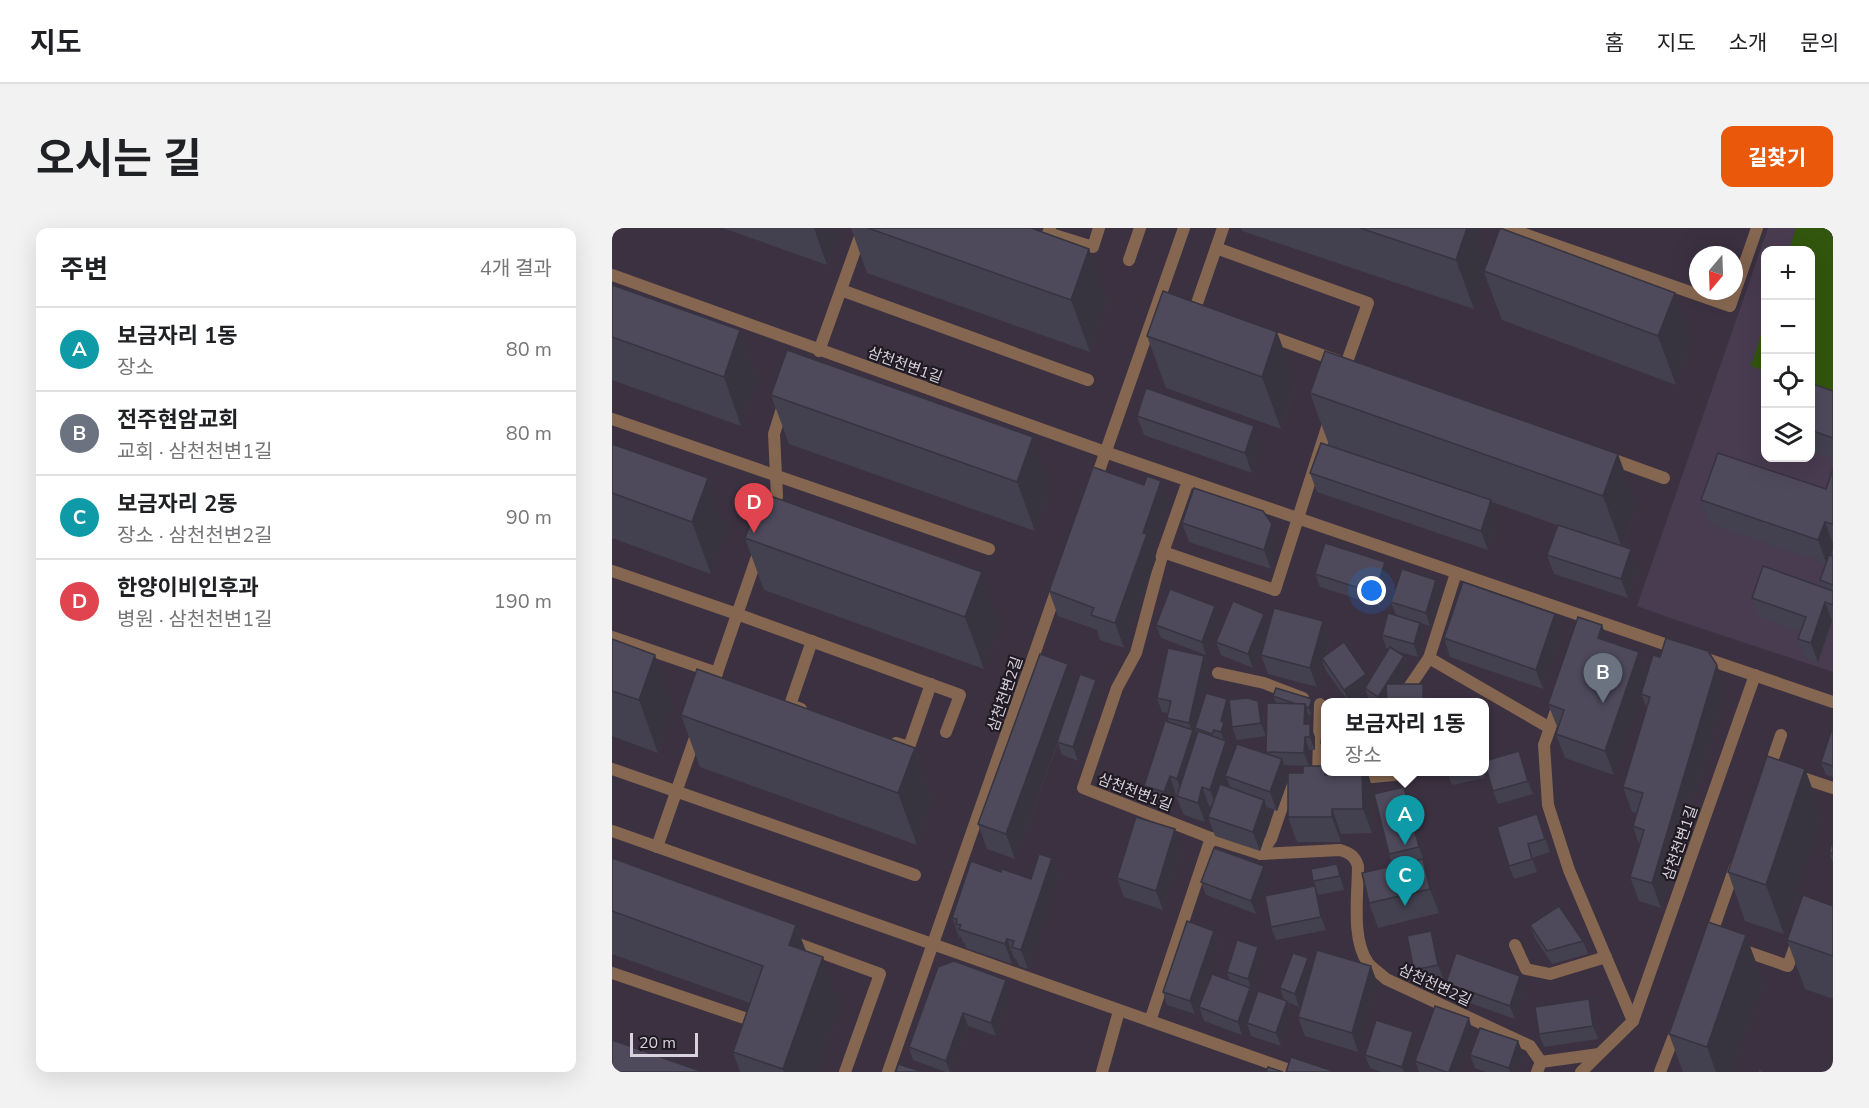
<!DOCTYPE html>
<html lang="ko">
<head>
<meta charset="utf-8">
<style>
  body { margin:0; font-family:"Nunito Sans","Noto Sans KR",sans-serif; background:#f2f2f2; color:#202124 }
  .controls { position:absolute; right:18px; top:18px; display:grid; overflow:hidden; border-radius:12px; box-shadow:0 6px 24px #0002 }
  .controls button { width:54px; height:54px; display:grid; place-items:center; padding:0; border:0; border-bottom:2px solid #e0e0e0; background:#fff; color:#202124; font:30px sans-serif }
  .compass { position:absolute; left:1077px; top:18px; width:54px; height:54px; border-radius:50%; background:#fff; box-shadow:0 6px 24px #0002; rotate:199deg }
  .scale { position:absolute; left:18px; bottom:15px; width:68px; box-sizing:border-box; padding-left:6px; border:3px solid #d8d2dc; border-top:0; font-size:16px; line-height:21px; white-space:nowrap; color:#d8d2dc; -webkit-text-stroke:4px #201b22; paint-order:stroke }
  .you { position:absolute; left:760px; top:363px; width:21px; height:21px; margin:-15px; border:4px solid #fff; border-radius:50%; background:#1a73e8; box-shadow:0 0 0 9px #1a73e833 }
  .badge { display:grid; place-items:center; width:39px; height:39px; border-radius:50%; background:#ea580c; color:#fff; font-size:20px; font-weight:700 }
  .pin { position:absolute; translate:-50% -50px; filter:drop-shadow(0 2px 3px #0008) }
  .pin::after { content:''; position:absolute; top:32px; width:21px; height:18px; background:inherit; clip-path:polygon(0 0,100% 0,50% 100%) }
  .popup { position:absolute; left:709px; top:470px; width:168px; height:78px; box-sizing:border-box; display:grid; place-content:center; border-radius:12px; background:#fff; filter:drop-shadow(0 2px 4px #0005); font-size:20px; white-space:nowrap; color:#757577 }
  .popup b { font-size:22px; color:#202124 }
  .popup::after { content:''; position:absolute; left:50%; top:100%; margin-left:-12px; border:12px solid transparent; border-top-color:#fff }
  .list { margin:0; padding:0; list-style:none }
  h2 { display:flex; justify-content:space-between; align-items:center; height:78px; margin:0; padding:0 24px; font-size:26px }
  h2 small { font-size:20px; font-weight:400; color:#757577 }
  .list li { display:grid; grid-template-columns:39px 1fr auto; gap:18px; align-items:center; box-sizing:border-box; height:84px; padding:0 24px; border-top:2px solid #e0e0e0 }
  .list b { display:block; font-size:22px; white-space:nowrap }
  .list p { margin:0; font-size:20px; white-space:nowrap; color:#757577 }
  .list em { font-size:20px; font-style:normal; color:#757577 }
  .icon { flex:none; width:33px; height:33px; fill:none; stroke:currentColor; stroke-width:2; stroke-linecap:round; stroke-linejoin:round }
  .map { position:relative; flex:none; width:1221px; height:844px; overflow:hidden; border-radius:12px }
  header { display:flex; align-items:center; gap:36px; box-sizing:border-box; height:84px; padding:0 30px; background:#fff; border-bottom:2px solid #e0e0e0 }
  header strong { font-size:28px }
  nav { display:flex; gap:33px; margin-inline-start:auto; font-size:21px }
  .intro { display:flex; align-items:center; justify-content:space-between; box-sizing:border-box; height:144px; padding:0 36px }
  h1 { margin:0; font-size:42px }
  .button { padding:15px 27px; border-radius:12px; background:#ea580c; color:#fff; font-size:21px; font-weight:700 }
  main { display:flex; gap:36px; padding:0 36px }
  aside { flex:1; background:#fff; border-radius:12px; box-shadow:0 6px 24px #0002 }
  .map>svg:first-child { display:block }
  .built { fill:#493b50; fill-rule:evenodd }
  .green { fill:#32560d }
  .lines { fill:none; stroke-linecap:round; stroke-linejoin:round }
  .service { stroke:#856650; stroke-width:12 }
  .minor { stroke:#856650; stroke-width:12 }
  .wall { fill:#43404f; fill-rule:evenodd }
  .shaded-wall { fill:#373440 }
  .building { fill:#4e4a5c; stroke:#373440; stroke-width:1.5 }
  .labels { text-anchor:middle; dominant-baseline:central; stroke-width:4.5; stroke-linejoin:round; paint-order:stroke }
  .street-label { font-size:15px; fill:#d8d2dc; stroke:#201b22 }
</style>
</head>
<body>
<header>
<strong>지도</strong>
<nav><a>홈</a><a>지도</a><a>소개</a><a>문의</a></nav>
</header>
<div class="intro"><h1>오시는 길</h1><a class="button">길찾기</a></div>
<main>
<aside>
<h2>주변<small>4개 결과</small></h2>
<ul class="list">
<li><span class="badge" style="background:#0f9aa8">A</span><div><b>보금자리 1동</b><p>장소</p></div><em>80 m</em></li>
<li><span class="badge" style="background:#6b7280">B</span><div><b>전주현암교회</b><p>교회 · 삼천천변1길</p></div><em>80 m</em></li>
<li><span class="badge" style="background:#0f9aa8">C</span><div><b>보금자리 2동</b><p>장소 · 삼천천변2길</p></div><em>90 m</em></li>
<li><span class="badge" style="background:#e0444e">D</span><div><b>한양이비인후과</b><p>병원 · 삼천천변1길</p></div><em>190 m</em></li>
</ul>
</aside>
<div class="map">
<svg width="1221" height="844" viewBox="0 0 1221 844">
  <rect width="100%" height="100%" fill="#3c3141"/>
  <path class="built" d="M1156,0H1221V444L1058,390L1025,378ZM1154,22H1198V230H1154Z"/>
  <g class="green">
    <path d="M1184,0H1221V165L1199,158L1198,22H1177Z"/>
    <path d="M1153,94L1154,143H1153L1139,138Z"/>
  </g>
  <g class="lines">
    <g class="service">
      <path d="M438,0L436,5L481,19L487,0"/>
      <path d="M895,0L1118,78L1145,0"/>
      <path d="M604,20L756,75L731,145"/>
      <path d="M517,32L528,0"/>
      <path d="M229,62L476,152"/>
      <path d="M591,84L583,81L611,0"/>
      <path d="M655,107L726,133"/>
      <path d="M207,123L251,0"/>
      <path d="M0,191L377,321"/>
      <path d="M994,229L1052,250"/>
      <path d="M576,253L551,324L524,425L505,460L471,560L599,610"/>
      <path d="M160,283L165,268L162,206L172,174"/>
      <path d="M551,324L663,362L718,190"/>
      <path d="M0,343L125,386L348,467L334,504"/>
      <path d="M0,409L105,445"/>
      <path d="M817,430L938,500"/>
      <path d="M606,445L652,455L691,470"/>
      <path d="M99,462L148,320"/>
      <path d="M787,474L817,430L844,345"/>
      <path d="M946,477L932,517L936,577L957,642L1021,793"/>
      <path d="M189,481L178,477L200,413"/>
      <path d="M284,515L297,519L319,456"/>
      <path d="M1158,539L1169,507"/>
      <path d="M0,541L303,647"/>
      <path d="M1182,547L1221,560"/>
      <path d="M740,549H760L782,547"/>
      <path d="M45,619L85,504"/>
      <path d="M649,626L728,622C738,625 743,628 746,638C746,667 739,711 756,735C761,741 769,746 774,751L918,818L929,834"/>
      <path d="M1098,710L1123,639"/>
      <path d="M178,713L268,746L233,844"/>
      <path d="M903,717L914,741L938,746L994,729"/>
      <path d="M1127,721L1176,738L1185,713"/>
      <path d="M0,745L147,795"/>
      <path d="M538,793L599,610L649,626L659,611L676,561L698,556L706,547L708,476"/>
      <path d="M490,844L507,783"/>
      <path d="M925,844L929,834L987,826"/>
      <path d="M1048,844L1065,800"/>
    </g>
    <g class="minor">
      <path d="M0,47L493,224L1067,421"/>
      <path d="M482,257L572,0"/>
      <path d="M1089,429L1221,474"/>
      <path d="M0,603L683,844"/>
      <path d="M276,844L445,361"/>
      <path d="M969,844L1021,793L1143,447"/>
    </g>
  </g>
  <g class="wall">
    <path d="M111,0H228L215,37Z"/>
    <path d="M239,0H419L477,21L496,73L478,124L255,45Z"/>
    <path d="M629,0H863L875,34L1080,114L1064,157L890,92L873,47L862,81L630,3Z"/>
    <path d="M0,57L128,102L146,151L129,198L0,152Z"/>
    <path d="M665,104L684,156L669,201L554,160L535,108Z"/>
    <path d="M1198,155L1221,163V231L1198,224Z"/>
    <path d="M698,165L1025,278L1011,318L1019,321L1026,340L1016,370L942,346L935,327L945,297L880,274L886,292L876,322L705,264L698,245L786,241L717,217Z"/>
    <path d="M159,167L438,258L423,303L177,216Z"/>
    <path d="M525,188L649,217L640,245L532,207Z"/>
    <path d="M0,216L115,302L99,346L0,310Z"/>
    <path d="M1221,241V321L1219,327L1221,328V394L1206,434L1193,430L1186,411L1189,404L1147,389L1140,370L1211,359L1208,352L1214,336L1098,297L1089,272L1214,261Z"/>
    <path d="M558,278L541,324L544,331L512,420L488,412L485,402L446,388L437,363Z"/>
    <path d="M570,295L667,315L659,341L577,314Z"/>
    <path d="M133,310L389,396L372,441L152,362Z"/>
    <path d="M703,346L778,347L768,378L708,359Z"/>
    <path d="M824,352L829,365L818,398L784,387L779,374Z"/>
    <path d="M603,378L608,391L594,427L549,410L544,397Z"/>
    <path d="M943,386L950,405L931,461L838,429L832,410Z"/>
    <path d="M711,393L718,412L714,427L757,453L777,421L774,420L770,407L808,395L812,408L806,429L784,423L792,428L797,441L787,456H811L818,474H760L757,473L754,463L737,474L714,443L711,435L705,459L656,446L649,427L657,400L641,440L609,427L604,414L657,399Z"/>
    <path d="M0,411L62,479L46,525L0,508Z"/>
    <path d="M997,414L1027,424L1035,446L1114,462L1049,680L1027,673L1018,649L1027,617L1021,598L1025,585L1020,584L1011,559L1035,481L1030,468L1002,547L953,530L944,506L946,501L936,476Z"/>
    <path d="M592,428L596,441L583,500L615,471L618,479L651,486L654,508L625,512L620,499L619,487L615,502L617,508L614,515L620,529L655,526L654,524L664,475L661,468L702,478L699,487L696,486L697,489V496L703,509V522H697V538H713L714,543H715L717,547H724V543H755L759,556L760,605L729,606V614H685L676,589V552L665,583L655,579L659,591L648,623L603,608L596,589L600,579L597,578L593,594L572,587L564,568L559,584L539,577L532,558L557,494L555,490L556,485L550,484L545,470ZM583,500L585,506L584,510L582,505ZM672,537L691,538V545L676,548ZM615,551L618,559L612,558Z"/>
    <path d="M484,452L489,465L466,533L450,527L446,515L403,631L375,621L366,596L464,458Z"/>
    <path d="M69,487L303,520L322,572L305,617L88,539Z"/>
    <path d="M714,492V526L709,515Z"/>
    <path d="M1221,498V549L1214,547L1209,534Z"/>
    <path d="M907,523L921,566L886,576L881,563Z"/>
    <path d="M1193,541L1211,590L1172,706L1133,693L1116,644Z"/>
    <path d="M795,543H824V545H796Z"/>
    <path d="M835,543H871L873,550L840,557Z"/>
    <path d="M792,559L801,583L815,644L820,655L827,685L766,700L757,675L781,638L777,626Z"/>
    <path d="M925,586L938,624L920,630L925,644L902,651L897,638Z"/>
    <path d="M1221,612V635L1217,624Z"/>
    <path d="M570,620L551,682L512,669L505,650Z"/>
    <path d="M0,630L184,697L194,723L229,778L206,844H128L121,824L138,775L0,726Z"/>
    <path d="M440,630L447,649L416,741L407,738L404,731L402,730L400,736L354,720L353,715H351L349,709H347L340,690L389,644L419,651Z"/>
    <path d="M652,638L656,652L644,686L594,667L589,654Z"/>
    <path d="M699,641L730,649L732,662L706,667L714,702L664,712L659,699L703,658Z"/>
    <path d="M1221,678V771L1193,761L1175,712Z"/>
    <path d="M918,697L971,713L976,726L940,736L923,710Z"/>
    <path d="M602,703L607,716L583,786L555,777L551,764Z"/>
    <path d="M819,703L824,716L831,750L807,755L802,742Z"/>
    <path d="M651,732L640,764L639,763L642,773L672,772L668,760L699,741L759,738L766,757L746,824L693,808L686,789L693,764L687,779L676,774L680,786L669,818L639,808L635,795L636,790L630,807L592,793L587,779L618,753L615,744Z"/>
    <path d="M394,752L399,766L384,808L356,798L339,844H334L301,832L297,819Z"/>
    <path d="M834,755L913,761L903,791L838,768Z"/>
    <path d="M1152,756L1121,844H1071L1057,806Z"/>
    <path d="M977,771L982,784L986,811L932,819L927,806Z"/>
    <path d="M801,804L806,818L797,844H769L758,840L753,827Z"/>
    <path d="M861,804L847,844H807L803,833Z"/>
    <path d="M906,813L911,826L905,844H874L863,840L858,827Z"/>
  </g>
  <g class="shaded-wall">
    <path d="M202,0H228L215,37Z"/>
    <path d="M855,0H863L877,37L872,43L873,47L862,81L844,32Z"/>
    <path d="M477,21L496,73L478,124L459,72Z"/>
    <path d="M1063,65L1080,114L1064,157L1046,108Z"/>
    <path d="M128,102L146,151L129,198L112,149Z"/>
    <path d="M665,104L684,156L669,201L650,149Z"/>
    <path d="M642,198L649,217L640,245L633,225Z"/>
    <path d="M421,209L438,258L423,303L405,254Z"/>
    <path d="M1006,226L1025,278L1010,320L991,268Z"/>
    <path d="M96,250L115,302L99,346L80,294Z"/>
    <path d="M549,253L558,278L541,324L544,331L512,420L503,395L531,305Z"/>
    <path d="M879,272L886,292L876,322L869,303Z"/>
    <path d="M1213,294L1221,316V321L1215,337L1206,312Z"/>
    <path d="M660,296L667,315L659,341L652,322Z"/>
    <path d="M1019,321L1026,340L1016,370L1009,351Z"/>
    <path d="M773,334L778,347L768,378L763,365Z"/>
    <path d="M370,344L389,396L372,441L353,389Z"/>
    <path d="M824,352L829,365L818,398L814,385Z"/>
    <path d="M1213,374L1220,393L1206,434L1199,415Z"/>
    <path d="M603,378L608,391L594,427L590,414Z"/>
    <path d="M652,386L657,399L641,440L636,426Z"/>
    <path d="M943,386L950,405L931,461L924,442Z"/>
    <path d="M711,393L718,412L712,433L710,430L711,435L705,459L698,440Z"/>
    <path d="M808,395L812,408L806,429L802,416Z"/>
    <path d="M990,397L999,422L986,410Z"/>
    <path d="M1027,424L1036,449L1029,466L1030,468L1002,547L993,523Z"/>
    <path d="M43,427L62,479L46,525L27,472Z"/>
    <path d="M592,428L596,441L582,505L588,521L572,570L565,551L580,504L577,495Z"/>
    <path d="M792,428L797,441L776,474H769L766,469Z"/>
    <path d="M456,436L465,461L403,631L394,606Z"/>
    <path d="M1105,437L1114,462L1049,680L1040,655Z"/>
    <path d="M754,446L759,459L753,460L754,463L737,474L732,462Z"/>
    <path d="M484,452L489,465L466,533L461,519Z"/>
    <path d="M811,456L818,474H811Z"/>
    <path d="M615,471L620,484L615,502L617,508L614,515L621,532L613,548L615,551L605,581L598,562L613,515L609,504V493Z"/>
    <path d="M700,471L702,478L699,487L697,480Z"/>
    <path d="M646,473L651,486L654,508L649,495Z"/>
    <path d="M693,476L697,489V509L692,496Z"/>
    <path d="M698,496L703,509V522L698,509Z"/>
    <path d="M693,509L697,522V538L692,525Z"/>
    <path d="M303,520L322,572L305,617L286,565Z"/>
    <path d="M907,523L912,536L921,566L916,553Z"/>
    <path d="M670,531L677,550L665,583L658,564Z"/>
    <path d="M1193,541L1211,590L1172,706L1154,657Z"/>
    <path d="M750,543H755L759,556L760,605L751,581Z"/>
    <path d="M558,548L564,568L559,584L552,564Z"/>
    <path d="M590,559L597,578L593,594L586,575Z"/>
    <path d="M792,559L801,583L816,644L807,619Z"/>
    <path d="M652,572L659,591L648,623L641,604Z"/>
    <path d="M720,581L729,606V614L720,589Z"/>
    <path d="M563,601L570,620L551,682L544,663Z"/>
    <path d="M440,630L447,649L416,741L409,722Z"/>
    <path d="M811,631L820,655L827,685L818,661Z"/>
    <path d="M725,636L730,649L732,662L728,648Z"/>
    <path d="M652,638L656,652L644,686L639,673Z"/>
    <path d="M703,658L708,672L714,702L709,689Z"/>
    <path d="M184,697L202,746L177,717Z"/>
    <path d="M602,703L607,716L583,786L578,773Z"/>
    <path d="M819,703L824,716L831,750L826,737Z"/>
    <path d="M1134,707L1152,756L1121,844H1104L1095,819Z"/>
    <path d="M395,711L402,730L400,736L393,716Z"/>
    <path d="M646,719L651,732L640,764L636,751Z"/>
    <path d="M211,729L229,778L206,844H172L171,841Z"/>
    <path d="M696,730L700,743L687,779L683,766Z"/>
    <path d="M759,738L766,757L746,824L740,805Z"/>
    <path d="M908,748L913,761L903,791L898,778Z"/>
    <path d="M394,752L399,766L384,808L379,795Z"/>
    <path d="M638,760L642,773L630,807L626,794Z"/>
    <path d="M977,771L982,784L986,811L981,798Z"/>
    <path d="M675,773L680,786L669,818L664,805Z"/>
    <path d="M351,785L356,798L339,844H338L334,833Z"/>
    <path d="M857,790L861,804L847,844H837Z"/>
    <path d="M801,804L806,818L797,844H792L790,839Z"/>
    <path d="M906,813L911,826L905,844H898L897,840Z"/>
  </g>
  <g class="building">
    <path d="M256,0H419L477,21L459,72Z"/>
    <path d="M748,0H855L844,32Z"/>
    <path d="M888,0L1063,65L1046,108L872,43Z"/>
    <path d="M0,57L128,102L112,149L0,109Z"/>
    <path d="M551,63L665,104L650,149L535,108Z"/>
    <path d="M175,122L421,209L405,254L159,167Z"/>
    <path d="M713,123L1006,226L991,268L698,165Z"/>
    <path d="M1198,155L1221,163V210L1198,202Z"/>
    <path d="M534,160L642,198L633,225L525,188Z"/>
    <path d="M709,215L879,272L869,303L698,245Z"/>
    <path d="M0,216L96,250L80,294L0,265Z"/>
    <path d="M1106,225L1214,261L1221,241V296L1213,294L1206,312L1089,272Z"/>
    <path d="M481,239L532,257L535,248L549,253L531,305L535,306L503,395L479,387L482,380L437,363Z"/>
    <path d="M582,260L651,283L660,296L652,322L570,295Z"/>
    <path d="M150,265L370,344L353,389L133,310Z"/>
    <path d="M946,297L1019,321L1009,351L935,327Z"/>
    <path d="M713,315L773,334L763,365L703,346Z"/>
    <path d="M1217,327L1221,328V357L1208,352Z"/>
    <path d="M1151,338L1221,363V377L1213,374L1199,415L1186,411L1194,389L1140,370Z"/>
    <path d="M790,341L824,352L814,385L779,374Z"/>
    <path d="M851,354L943,386L924,442L832,410Z"/>
    <path d="M558,361L603,378L590,414L544,397Z"/>
    <path d="M621,373L652,386L636,426L604,414Z"/>
    <path d="M662,380L711,393L698,440L649,427Z"/>
    <path d="M776,385L808,395L802,416L770,407Z"/>
    <path d="M966,389L990,397L986,410L1027,424L993,523L944,506L952,482L936,476Z"/>
    <path d="M1054,410L1096,423L1105,437L1040,655L1018,649L1032,602L1021,598L1031,565L1011,559L1038,469L1029,466L1041,427L1048,429Z"/>
    <path d="M0,411L43,427L27,472L0,463Z"/>
    <path d="M732,414L754,446L732,462L710,430Z"/>
    <path d="M778,419L792,428L766,469L753,460Z"/>
    <path d="M556,420L592,428L577,495L555,490L559,473L545,470Z"/>
    <path d="M428,426L456,436L394,606L366,596Z"/>
    <path d="M85,441L303,520L286,565L69,487Z"/>
    <path d="M468,446L484,452L461,519L445,514Z"/>
    <path d="M774,456H811V474H775Z"/>
    <path d="M664,460L700,471L697,480L694,479L693,476H684L661,468Z"/>
    <path d="M594,465L615,471L609,493L612,495L609,504L602,502L600,506L583,500Z"/>
    <path d="M635,470L646,473L649,495L620,499L617,472Z"/>
    <path d="M655,475L693,476L692,496H698V509H693L692,525L654,524Z"/>
    <path d="M713,492H714V515H709Z"/>
    <path d="M553,493L581,502L565,551L558,548L552,564L532,558Z"/>
    <path d="M1221,498V538L1209,534Z"/>
    <path d="M586,503L614,513L598,562L590,559L586,575L565,568Z"/>
    <path d="M625,516L670,531L658,564L613,548Z"/>
    <path d="M907,523L916,553L881,563L873,536V533Z"/>
    <path d="M1155,528L1193,541L1154,657L1116,644Z"/>
    <path d="M691,538H713V547H724V543H750L751,581H720V589H676V545H691Z"/>
    <path d="M608,556L652,572L641,604L596,589Z"/>
    <path d="M792,559L807,619L777,626L762,566Z"/>
    <path d="M925,586L933,611L916,616L920,631L897,638L885,599Z"/>
    <path d="M524,589L563,601L544,663L505,650Z"/>
    <path d="M1221,612V626L1217,624Z"/>
    <path d="M602,620L652,638L639,673L589,654Z"/>
    <path d="M427,626L440,630L409,722L400,719L402,713L395,711L393,716L347,701L349,697L344,696L345,691L340,690L359,633L389,644L390,641L419,651Z"/>
    <path d="M0,630L184,697L177,717L211,729L171,841L121,824L151,738L0,683Z"/>
    <path d="M811,631L818,661L757,675L750,645Z"/>
    <path d="M725,636L728,648L701,653L699,641Z"/>
    <path d="M703,658L709,689L659,699L653,668Z"/>
    <path d="M1191,667L1221,678V728L1175,712Z"/>
    <path d="M947,678L971,713L935,723L918,697Z"/>
    <path d="M575,693L602,703L578,773L551,764Z"/>
    <path d="M1096,694L1134,707L1095,819L1057,806Z"/>
    <path d="M819,703L826,737L802,742L795,708Z"/>
    <path d="M625,712L646,719L636,751L615,744Z"/>
    <path d="M705,722L759,738L740,805L686,789Z"/>
    <path d="M681,725L696,730L683,766L668,760Z"/>
    <path d="M844,725L908,748L898,778L834,755Z"/>
    <path d="M342,733L394,752L379,795L351,785L334,833L297,819L326,739Z"/>
    <path d="M600,746L638,760L626,794L587,779Z"/>
    <path d="M646,763L675,773L664,805L635,795Z"/>
    <path d="M977,771L981,798L927,806L923,779Z"/>
    <path d="M823,778L857,790L837,844H834L803,833Z"/>
    <path d="M764,792L801,804L790,839L753,827Z"/>
    <path d="M868,800L906,813L897,840L858,827Z"/>
    <path d="M0,812L91,844H0Z"/>
    <path d="M679,829L724,844H674Z"/>
    <path d="M286,836L311,844H284Z"/>
    <path d="M656,839L671,844H654Z"/>
    <path d="M1147,841L1156,844H1146Z"/>
  </g>
  <g class="labels">
    <g class="street-label">
      <text transform="translate(293 137) rotate(20)">삼천천변1길</text>
      <text transform="translate(393 466) rotate(-71)">삼천천변2길</text>
      <text transform="translate(523 564) rotate(21)">삼천천변1길</text>
      <text transform="translate(1068 615) rotate(-71)">삼천천변1길</text>
      <text transform="translate(823 757) rotate(25)">삼천천변2길</text>
    </g>
  </g>
</svg>
<div class="controls">
<button>+</button>
<button>−</button>
<button><svg class="icon" aria-label="locate" viewBox="0 0 24 24"><circle cx="12" cy="12" r="6"/><path d="M12 2v4M12 18v4M2 12h4M18 12h4"/></svg></button>
<button><svg class="icon" aria-label="layers" viewBox="0 0 24 24"><path d="M12 4l9 5-9 5-9-5zM3 14l9 5 9-5"/></svg></button>
</div>
<svg class="compass" viewBox="-18 -18 36 36"><path d="M0-13l5 13h-10z" fill="#e53935"/><path d="M0 13l5-13h-10z" fill="#757577"/></svg>
<div class="scale">20 m</div>
<div class="you"></div>
<div class="pin badge" style="left:793px;top:617px;background:#0f9aa8">A</div>
<div class="popup"><b>보금자리 1동</b>장소</div>
<div class="pin badge" style="left:991px;top:475px;background:#6b7280">B</div>
<div class="pin badge" style="left:793px;top:678px;background:#0f9aa8">C</div>
<div class="pin badge" style="left:142px;top:305px;background:#e0444e">D</div>
</div>
</main>
</body>
</html>
